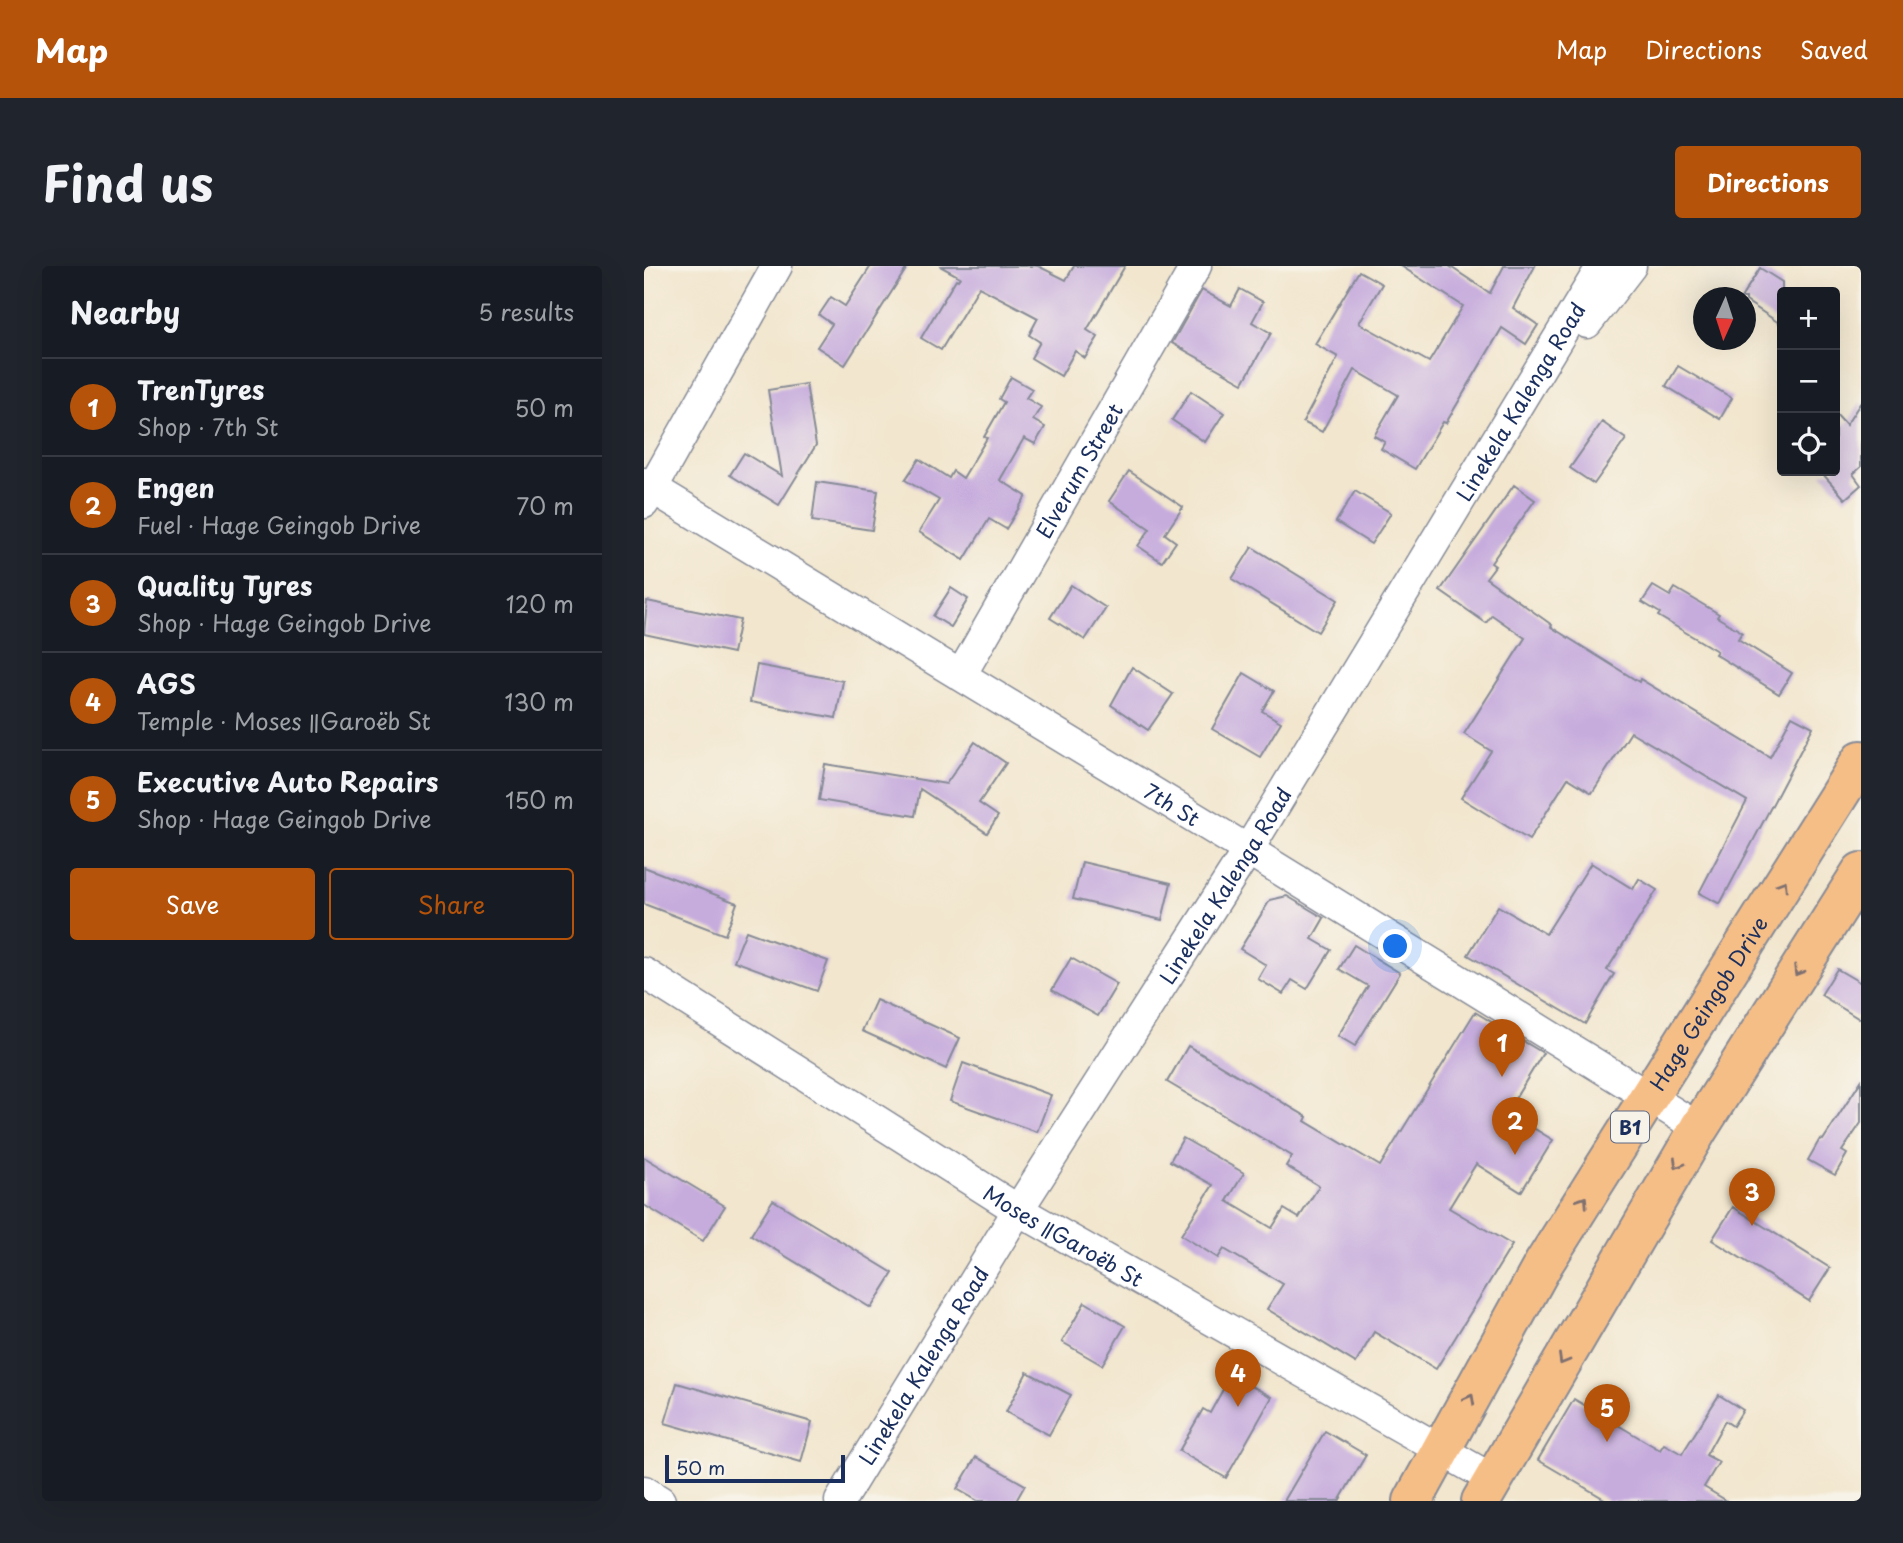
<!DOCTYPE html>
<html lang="en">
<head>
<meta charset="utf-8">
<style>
  body { margin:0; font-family:"Playpen Sans",sans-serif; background:#20242c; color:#f1f3f6 }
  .controls { position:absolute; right:21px; top:21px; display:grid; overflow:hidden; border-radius:7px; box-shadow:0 7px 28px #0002 }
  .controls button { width:63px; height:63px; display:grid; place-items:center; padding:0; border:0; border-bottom:2px solid #363941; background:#171b24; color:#f1f3f6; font:35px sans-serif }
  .compass { position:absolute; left:1049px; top:21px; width:63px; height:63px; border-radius:50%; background:#171b24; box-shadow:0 7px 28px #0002; rotate:183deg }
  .scale { position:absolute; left:21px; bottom:18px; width:180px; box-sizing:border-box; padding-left:7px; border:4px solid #1b2f5e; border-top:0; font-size:19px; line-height:24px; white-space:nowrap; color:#1b2f5e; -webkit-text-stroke:5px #f7f3e8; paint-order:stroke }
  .you { position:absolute; left:752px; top:681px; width:24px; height:24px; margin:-18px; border:5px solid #fff; border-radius:50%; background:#1a73e8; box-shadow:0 0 0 10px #1a73e833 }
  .badge { display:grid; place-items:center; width:46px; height:46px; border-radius:50%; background:#b45309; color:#fff; font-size:23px; font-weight:700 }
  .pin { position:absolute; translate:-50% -58px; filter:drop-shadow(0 2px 4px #0008) }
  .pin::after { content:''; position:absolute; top:37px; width:24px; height:21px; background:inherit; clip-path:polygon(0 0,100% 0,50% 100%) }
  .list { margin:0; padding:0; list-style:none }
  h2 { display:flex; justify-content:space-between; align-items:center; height:91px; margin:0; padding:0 28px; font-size:30px }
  h2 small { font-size:23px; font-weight:400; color:#9ea1a6 }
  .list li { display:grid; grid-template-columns:46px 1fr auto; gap:21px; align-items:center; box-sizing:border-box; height:98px; padding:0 28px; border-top:2px solid #363941 }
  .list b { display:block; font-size:26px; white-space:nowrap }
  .list p { margin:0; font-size:23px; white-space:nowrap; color:#9ea1a6 }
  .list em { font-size:23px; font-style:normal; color:#9ea1a6 }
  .actions { display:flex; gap:14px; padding:21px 28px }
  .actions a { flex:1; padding:16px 0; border:2px solid #b45309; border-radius:7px; text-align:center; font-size:24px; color:#b45309 }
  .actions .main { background:#b45309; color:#fff }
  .icon { flex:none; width:38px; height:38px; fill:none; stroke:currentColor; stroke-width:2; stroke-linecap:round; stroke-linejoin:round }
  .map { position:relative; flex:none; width:1217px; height:1235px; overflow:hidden; border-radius:7px }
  header { display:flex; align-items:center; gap:42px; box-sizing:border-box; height:98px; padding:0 35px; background:#b45309; color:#fff }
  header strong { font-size:33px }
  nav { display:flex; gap:38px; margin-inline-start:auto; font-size:24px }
  .intro { display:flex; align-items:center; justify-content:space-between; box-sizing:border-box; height:168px; padding:0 42px }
  h1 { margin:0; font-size:49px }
  .button { padding:18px 32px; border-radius:7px; background:#b45309; color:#fff; font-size:24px; font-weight:700 }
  main { display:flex; gap:42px; padding:0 42px }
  aside { flex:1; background:#171b24; border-radius:7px; box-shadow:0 7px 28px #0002 }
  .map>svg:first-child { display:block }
  .building { fill:#c6acdd }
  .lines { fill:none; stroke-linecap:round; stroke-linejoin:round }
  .street-casing { stroke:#868a96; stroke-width:33 }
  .highway-casing { stroke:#868a96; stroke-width:42 }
  .street { stroke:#fff; stroke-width:30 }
  .highway { stroke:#f6be87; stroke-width:38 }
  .oneway { stroke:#7e6f70 }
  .labels { text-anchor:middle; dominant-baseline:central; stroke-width:5; stroke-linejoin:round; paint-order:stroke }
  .shield { fill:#f7f3e8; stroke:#5d6a87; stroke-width:2 }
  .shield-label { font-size:19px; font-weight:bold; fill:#1b2f5e }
  .street-label { font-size:21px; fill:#1b2f5e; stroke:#f7f3e8 }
</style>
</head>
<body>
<header>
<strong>Map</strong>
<nav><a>Map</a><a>Directions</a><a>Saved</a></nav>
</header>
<div class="intro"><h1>Find us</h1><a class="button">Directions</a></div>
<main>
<aside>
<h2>Nearby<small>5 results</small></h2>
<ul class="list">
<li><span class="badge">1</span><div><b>TrenTyres</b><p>Shop · 7th St</p></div><em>50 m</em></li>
<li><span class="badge">2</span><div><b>Engen</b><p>Fuel · Hage Geingob Drive</p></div><em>70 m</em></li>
<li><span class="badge">3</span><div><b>Quality Tyres</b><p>Shop · Hage Geingob Drive</p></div><em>120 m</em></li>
<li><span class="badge">4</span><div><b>AGS</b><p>Temple · Moses ǁGaroëb St</p></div><em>130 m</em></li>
<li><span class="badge">5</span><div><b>Executive Auto Repairs</b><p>Shop · Hage Geingob Drive</p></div><em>150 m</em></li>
</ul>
<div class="actions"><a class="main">Save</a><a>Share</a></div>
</aside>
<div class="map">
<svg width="1217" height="1235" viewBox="0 0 1217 1235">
  <rect width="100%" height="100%" fill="#f7f3e8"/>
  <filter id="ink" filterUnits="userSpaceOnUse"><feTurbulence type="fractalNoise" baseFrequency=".0143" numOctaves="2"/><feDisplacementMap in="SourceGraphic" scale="14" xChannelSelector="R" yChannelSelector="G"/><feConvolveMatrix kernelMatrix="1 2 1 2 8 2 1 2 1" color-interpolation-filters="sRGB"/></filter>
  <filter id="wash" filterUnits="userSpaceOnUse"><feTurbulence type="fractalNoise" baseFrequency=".00686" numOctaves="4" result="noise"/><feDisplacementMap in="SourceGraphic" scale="28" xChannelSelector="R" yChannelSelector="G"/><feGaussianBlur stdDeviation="1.57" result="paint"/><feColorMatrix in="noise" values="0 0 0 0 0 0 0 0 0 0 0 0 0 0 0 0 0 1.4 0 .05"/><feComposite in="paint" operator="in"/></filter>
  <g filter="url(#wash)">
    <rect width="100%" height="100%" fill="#f2e6ce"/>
    <g id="blocks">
      <g class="building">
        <path d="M227,0H264L201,99L173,81L188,58L175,49L187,31L201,40Z"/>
        <path d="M296,0H394L422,14L430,0H481L443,64L454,71L441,92L431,85L417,110L387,92L396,76L385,69L394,52L335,21L297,84L277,72L312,13L314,14L316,11Z"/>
        <path d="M757,0H805L846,27L860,0H891L869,42L894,59L882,78L858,62L802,157L799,156L771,203L737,183L741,176L730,170L754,129L711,104L678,166L659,156L694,91L671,78L715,5L738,18L715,57L785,96L819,40Z"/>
        <path d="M1116,2L1138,16V59L1102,35V32H1097Z"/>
        <path d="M596,23L619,36L608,56L627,67L599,117L528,77L558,24L587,40Z"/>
        <path d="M1034,100L1088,132L1076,153L1022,120Z"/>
        <path d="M367,111L388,123L382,132L397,141L389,154L401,161L391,178L380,172L356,214L382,230L362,263L345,253L320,294L275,266L295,234L261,214L275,193L305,212L309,205L319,212L343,172L340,171L360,136L355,133Z"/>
        <path d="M162,118L172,179L135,239L86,209L100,187L138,210L124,124Z"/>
        <path d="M547,125L580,147L561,176L528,154Z"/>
        <path d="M1217,136V201L1209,208L1217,219L1201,233L1178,207L1191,205V147L1202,159Z"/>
        <path d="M958,156L982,173L950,218L926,202Z"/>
        <path d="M485,205L539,241L521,268L532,276L518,296L494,280L506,263L465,235Z"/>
        <path d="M173,216L234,225L228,264L168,255Z"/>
        <path d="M870,219L891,234L847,297L851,300L842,312L908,359L907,361L995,416L996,413L1126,491L1148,450L1169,461L1076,638L1055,627L1103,535L987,466L948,527L924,512L885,574L817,532L847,485L820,468L881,372L848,349L842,357L796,325Z"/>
        <path d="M711,225L747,247L727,278L692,256Z"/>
        <path d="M608,281L694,334L674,366L588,313Z"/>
        <path d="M427,319L462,342L441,374L406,352Z"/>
        <path d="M1009,320L1026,330L1031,322L1075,348L1073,351L1098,366L1094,373L1148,407L1135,428L1071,388L1073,385L1014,350L1016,347L998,336Z"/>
        <path d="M307,322L324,333L307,361L289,350Z"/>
        <path d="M3,335L96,354L89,387L0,368Z"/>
        <path d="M113,399L199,415L192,452L106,436Z"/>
        <path d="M488,401L529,428L504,464L467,439Z"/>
        <path d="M600,407L630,425L618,445L637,456L616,491L568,463Z"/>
        <path d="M331,476L362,497L335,537L354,550L343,567L276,523L271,550L175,534L181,498L302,518Z"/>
        <path d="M438,596L527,617L518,654L429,633Z"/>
        <path d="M947,597L989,623L995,613L1013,624L963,704L970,708L941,758L824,689L854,640L902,668Z"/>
        <path d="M0,601L93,637L81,669L0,638Z"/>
        <path d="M643,630L680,652L668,673L687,684L663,723L648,714L639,728L614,713L622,699L596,683L626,634Z"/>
        <path d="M102,665L184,695L173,725L90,695Z"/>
        <path d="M710,679L756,707L711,780L694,770L724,720L695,703Z"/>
        <path d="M427,692L473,718L454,750L408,724Z"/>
        <path d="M1193,703L1217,717V754L1177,729Z"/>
        <path d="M232,734L316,772L302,803L218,765Z"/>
        <path d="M831,746L899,787L863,846L909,874L877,926L832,898L805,942L868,979L792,1103L730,1066L712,1097L623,1043L639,1018L580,983L574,992L537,969L569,919L526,895L539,872L600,907L583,935L628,962L640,943L655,952L675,920L642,900L648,890L523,816L544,780L663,851L661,855L736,900Z"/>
        <path d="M319,797L407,829L393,866L306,835Z"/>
        <path d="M1217,815V857L1198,885L1203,888L1191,909L1164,894L1176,873L1179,874Z"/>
        <path d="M0,891L81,940L59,975L0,939Z"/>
        <path d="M129,934L249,1007L227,1042L107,969Z"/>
        <path d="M1089,941L1186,1002L1165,1035L1068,974Z"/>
        <path d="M441,1036L481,1060L458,1099L418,1076Z"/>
        <path d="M383,1106L427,1129L405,1169L362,1146Z"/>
        <path d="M587,1109L628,1131L582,1212L535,1185L559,1143L566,1147Z"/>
        <path d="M33,1117L168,1156L157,1196L21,1157Z"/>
        <path d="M1075,1129L1099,1144L1089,1160L1081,1155L1062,1189L1075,1196L1060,1221L1083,1235H964L894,1194L930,1133L1016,1184L1020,1178L1038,1188Z"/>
        <path d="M681,1165L722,1189L695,1235H640Z"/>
        <path d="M332,1191L381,1219L372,1235H334L313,1223Z"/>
      </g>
    </g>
  </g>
  <g filter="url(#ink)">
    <use href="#blocks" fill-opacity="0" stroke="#868a96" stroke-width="2"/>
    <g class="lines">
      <defs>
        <g id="street">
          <path d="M943,57L987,0"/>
          <path id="s1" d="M0,217L604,584L1055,862"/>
          <path d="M0,237L133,0"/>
          <path id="s2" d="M317,409L552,0"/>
          <path id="s3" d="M0,707L374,944L850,1214"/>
          <path d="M0,1225L16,1235"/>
          <path id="s4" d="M196,1235L374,944L604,584L958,0"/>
        </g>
        <g id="highway">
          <path id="s5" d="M769,1235L900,997L1217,494"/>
          <path d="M837,1235L1055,862L1217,606"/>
        </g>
      </defs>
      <use href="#street" class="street-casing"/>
      <use href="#highway" class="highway-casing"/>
      <use href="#street" class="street"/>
      <use href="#highway" class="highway"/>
    </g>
    <defs><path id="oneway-chevron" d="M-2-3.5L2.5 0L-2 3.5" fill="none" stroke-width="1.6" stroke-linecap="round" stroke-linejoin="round" transform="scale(1.75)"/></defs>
    <g class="oneway">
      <use href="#oneway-chevron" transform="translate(1139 619) rotate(-58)"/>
      <use href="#oneway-chevron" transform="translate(1154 705) rotate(122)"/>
      <use href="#oneway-chevron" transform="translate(1034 898) rotate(120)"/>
      <use href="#oneway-chevron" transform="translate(939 935) rotate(-57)"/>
      <use href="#oneway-chevron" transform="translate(919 1094) rotate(120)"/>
      <use href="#oneway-chevron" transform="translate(826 1133) rotate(-62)"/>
    </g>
  </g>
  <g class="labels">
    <rect class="shield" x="967" y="845.5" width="38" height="31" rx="5"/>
    <g class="shield-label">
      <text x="986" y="861">B1</text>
    </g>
    <g class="street-label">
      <text stroke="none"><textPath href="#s4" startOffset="1293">Linekela Kalenga Road</textPath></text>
      <text stroke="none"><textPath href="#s2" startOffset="236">Elverum Street</textPath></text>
      <text stroke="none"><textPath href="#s1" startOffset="618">7th St</textPath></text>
      <text stroke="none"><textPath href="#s4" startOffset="726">Linekela Kalenga Road</textPath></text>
      <text stroke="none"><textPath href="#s5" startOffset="579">Hage Geingob Drive</textPath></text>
      <text stroke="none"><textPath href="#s3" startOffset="495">Moses ǁGaroëb St</textPath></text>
      <text stroke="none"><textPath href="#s4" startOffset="159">Linekela Kalenga Road</textPath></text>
    </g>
  </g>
</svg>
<div class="controls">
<button>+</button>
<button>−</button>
<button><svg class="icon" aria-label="locate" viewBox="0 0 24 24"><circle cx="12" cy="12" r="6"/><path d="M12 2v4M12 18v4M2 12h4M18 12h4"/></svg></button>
</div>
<svg class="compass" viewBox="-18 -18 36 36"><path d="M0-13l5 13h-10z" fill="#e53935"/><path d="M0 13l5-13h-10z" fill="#9ea1a6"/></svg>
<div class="scale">50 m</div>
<div class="you"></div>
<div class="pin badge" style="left:858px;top:811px">1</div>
<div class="pin badge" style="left:871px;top:889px">2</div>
<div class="pin badge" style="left:1108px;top:960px">3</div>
<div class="pin badge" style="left:594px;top:1141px">4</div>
<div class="pin badge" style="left:963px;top:1176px">5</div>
</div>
</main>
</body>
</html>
